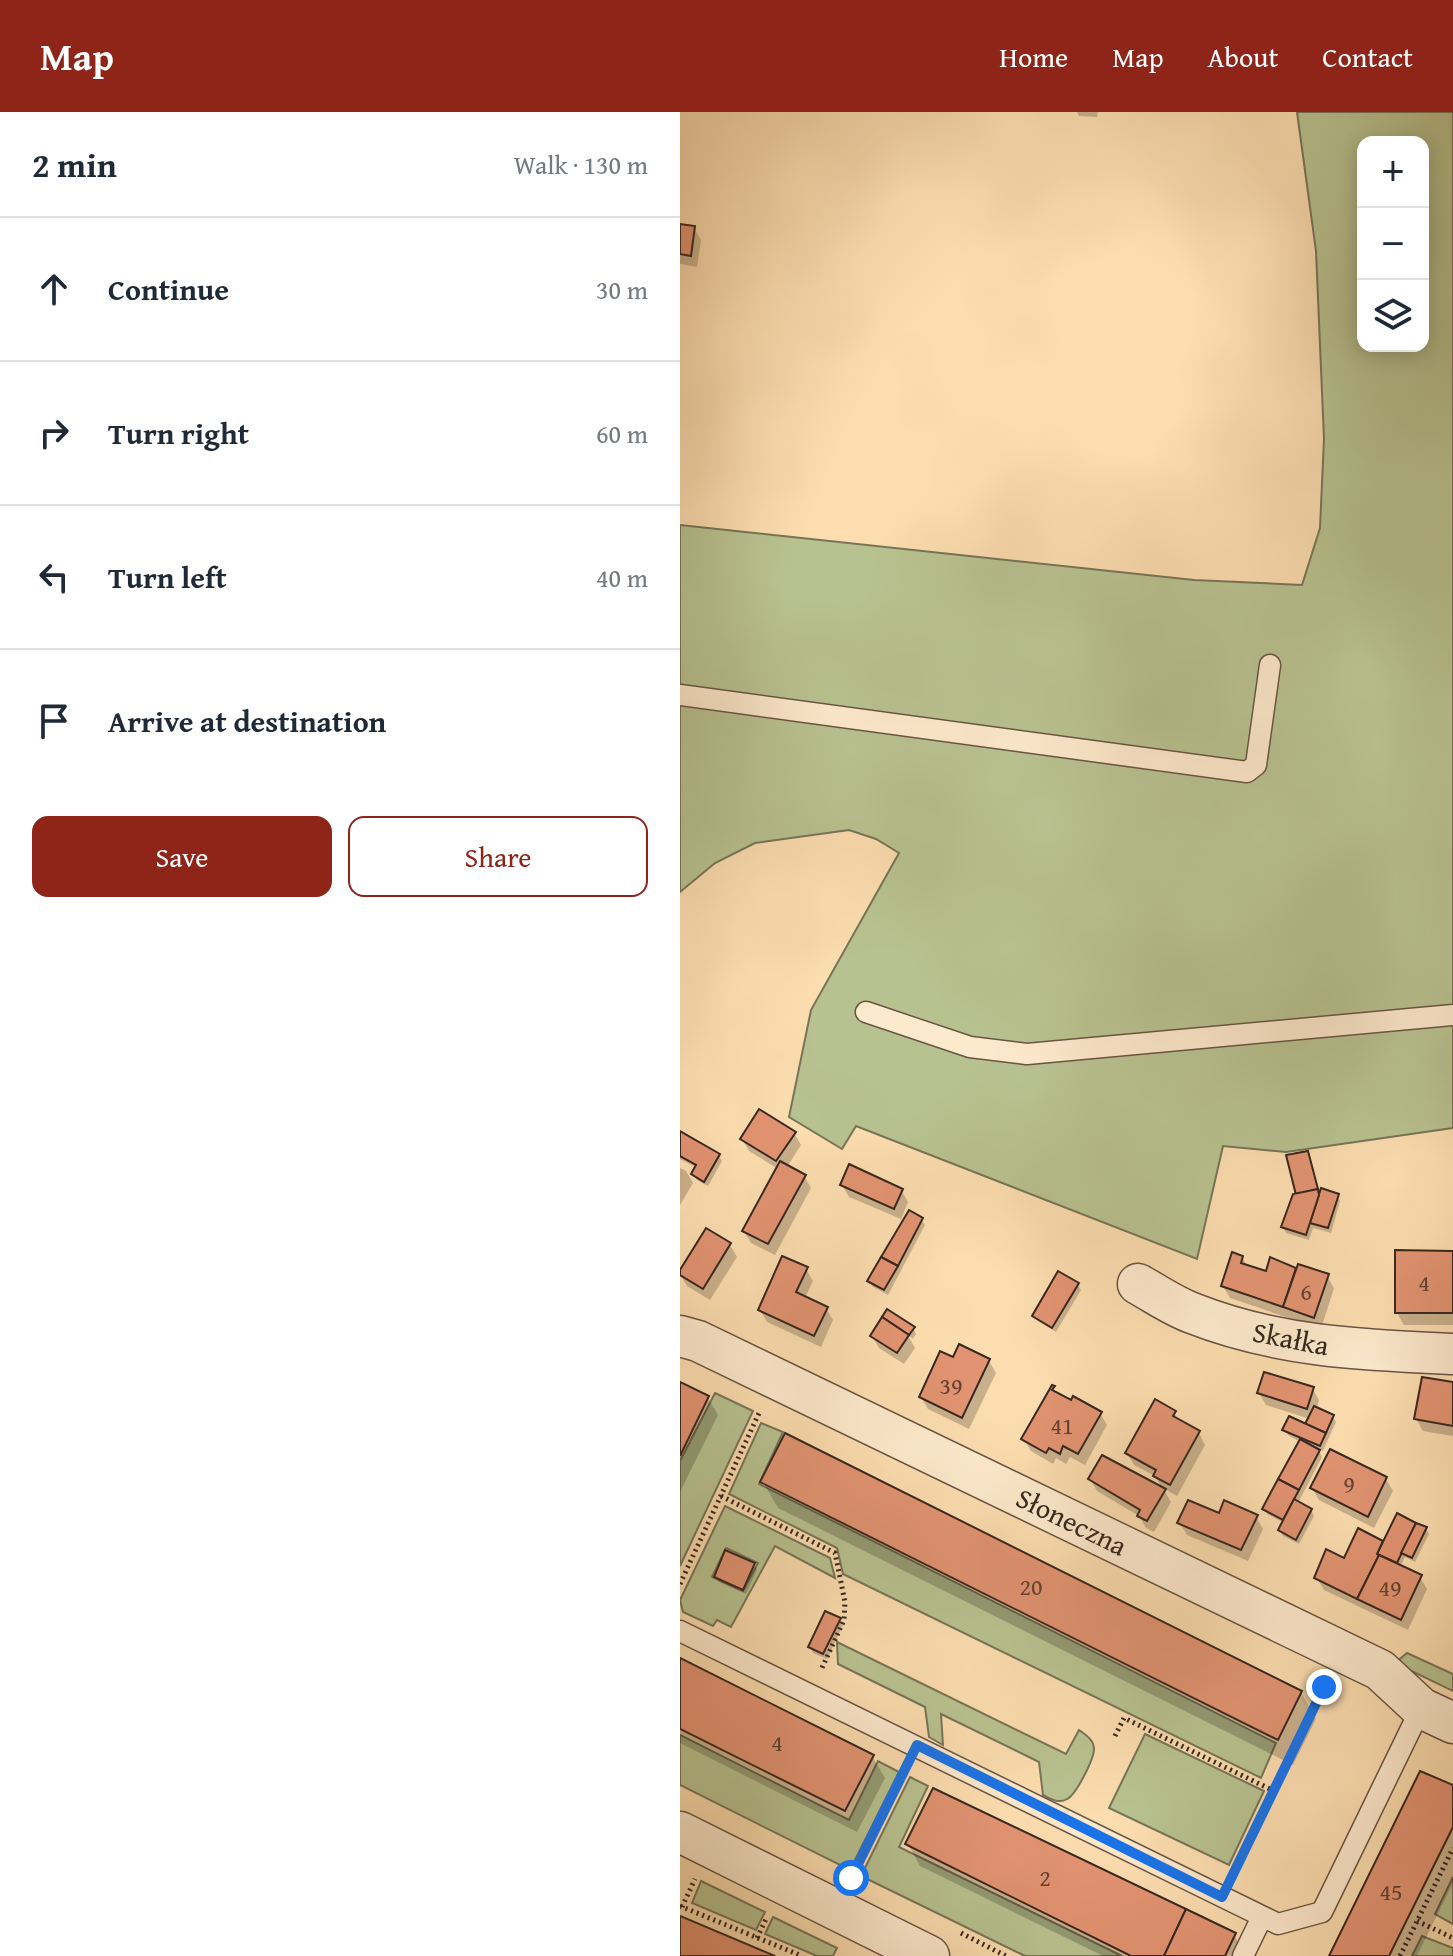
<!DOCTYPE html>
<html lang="en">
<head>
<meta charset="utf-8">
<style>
  body { margin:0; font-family:"Gentium Book Plus",serif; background:#f2f2f3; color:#1f2937 }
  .controls { position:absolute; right:24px; top:24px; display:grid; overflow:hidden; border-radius:16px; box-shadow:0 4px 20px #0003 }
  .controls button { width:72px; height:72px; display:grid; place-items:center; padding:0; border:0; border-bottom:2px solid #e0e1e3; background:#fff; color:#1f2937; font:40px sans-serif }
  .stop { position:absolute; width:24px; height:24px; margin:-18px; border:6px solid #1a73e8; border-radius:50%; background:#fff }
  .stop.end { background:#1a73e8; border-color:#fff; box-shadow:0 2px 8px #0008 }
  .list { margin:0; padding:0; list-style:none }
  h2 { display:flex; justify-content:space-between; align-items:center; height:104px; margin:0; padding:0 32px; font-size:34px }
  h2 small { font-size:26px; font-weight:400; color:#747a83 }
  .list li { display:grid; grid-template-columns:52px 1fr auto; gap:24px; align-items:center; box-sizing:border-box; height:144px; padding:0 32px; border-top:2px solid #e0e1e3 }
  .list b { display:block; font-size:30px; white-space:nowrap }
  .list em { font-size:26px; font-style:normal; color:#747a83 }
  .actions { display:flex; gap:16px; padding:24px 32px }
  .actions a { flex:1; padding:18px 0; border:2px solid #8f2418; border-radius:16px; text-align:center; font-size:28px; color:#8f2418 }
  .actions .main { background:#8f2418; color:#fff }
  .icon { flex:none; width:44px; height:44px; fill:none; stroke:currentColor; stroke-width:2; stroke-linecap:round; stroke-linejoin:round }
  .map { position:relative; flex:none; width:773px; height:1844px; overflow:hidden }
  header { display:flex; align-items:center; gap:48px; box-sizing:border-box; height:112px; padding:0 40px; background:#8f2418; color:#fff }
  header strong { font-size:38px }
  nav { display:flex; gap:44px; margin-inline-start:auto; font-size:28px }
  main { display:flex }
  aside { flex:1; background:#fff }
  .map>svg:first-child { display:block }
  .green { fill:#b8c290; stroke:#787458; stroke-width:2; fill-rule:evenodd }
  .shadow { fill:#0003 }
  .building { fill:#e29372; stroke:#38271f; stroke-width:2 }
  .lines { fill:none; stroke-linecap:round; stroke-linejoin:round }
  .lane-casing { stroke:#695443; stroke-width:23 }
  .street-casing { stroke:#695443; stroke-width:43 }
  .path { stroke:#38271f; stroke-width:5; stroke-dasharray:2 4; stroke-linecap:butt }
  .lane { stroke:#fde9cc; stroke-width:20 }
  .street { stroke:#fde9cc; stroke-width:40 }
  .route { stroke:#1a73e8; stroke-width:10 }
  .labels { text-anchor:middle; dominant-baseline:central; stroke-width:7; stroke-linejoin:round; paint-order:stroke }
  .number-label { font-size:24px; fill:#624234 }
  .street-label { font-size:28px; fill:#38271f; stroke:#fde9cc }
</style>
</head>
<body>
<header>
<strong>Map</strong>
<nav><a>Home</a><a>Map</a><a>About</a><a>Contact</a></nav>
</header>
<main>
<aside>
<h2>2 min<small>Walk · 130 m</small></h2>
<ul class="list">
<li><svg class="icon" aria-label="ahead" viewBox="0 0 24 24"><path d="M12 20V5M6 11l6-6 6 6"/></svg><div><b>Continue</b></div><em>30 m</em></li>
<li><svg class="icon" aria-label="right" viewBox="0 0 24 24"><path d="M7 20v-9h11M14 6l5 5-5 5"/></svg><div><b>Turn right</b></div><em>60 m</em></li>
<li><svg class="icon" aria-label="left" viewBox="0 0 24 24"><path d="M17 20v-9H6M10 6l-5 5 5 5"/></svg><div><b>Turn left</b></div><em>40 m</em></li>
<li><svg class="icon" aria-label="arrive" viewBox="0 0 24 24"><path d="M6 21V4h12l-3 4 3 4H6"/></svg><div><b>Arrive at destination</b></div></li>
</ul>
<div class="actions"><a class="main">Save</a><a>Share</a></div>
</aside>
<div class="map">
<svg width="773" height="1844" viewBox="0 0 773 1844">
  <rect width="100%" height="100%" fill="#fcddb0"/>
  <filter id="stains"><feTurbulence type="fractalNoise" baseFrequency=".0025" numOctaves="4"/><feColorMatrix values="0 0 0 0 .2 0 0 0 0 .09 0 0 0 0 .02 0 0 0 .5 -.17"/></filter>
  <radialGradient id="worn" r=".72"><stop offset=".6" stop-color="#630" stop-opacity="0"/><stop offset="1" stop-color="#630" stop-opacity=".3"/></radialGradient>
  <g class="green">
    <path d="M617,0H773V1016L606,1040L543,1034L517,1147L176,1014L162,1037L109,1005L131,898L219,741L196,727L169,718L75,731L35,751L0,780V413L514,468L622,473L640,416L644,327L636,139ZM683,30H743V234H683Z"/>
    <path d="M35,1281L73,1299L0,1454V1349Z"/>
    <path d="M81,1311L103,1320L79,1372L596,1631L581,1666L163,1462L157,1436L49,1382Z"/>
    <path d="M45,1394L150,1446L155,1466L95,1434L51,1515L37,1508L33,1514L3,1500L0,1488ZM46,1436L78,1451L63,1479L32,1465Z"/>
    <path d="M157,1530L386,1642L399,1618C406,1623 414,1628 414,1637C414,1647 396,1683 387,1687C379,1692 371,1687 363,1683L359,1650L261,1602L263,1633L249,1625L245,1595L158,1552Z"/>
    <path d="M727,1541L773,1562V1579L715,1551Z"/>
    <path d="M465,1622L584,1679L549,1753L429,1696Z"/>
    <path d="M0,1623L169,1708L198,1649L219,1660L170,1758L0,1673Z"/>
    <path d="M230,1665L248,1674L219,1735L442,1844H345L181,1764Z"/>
    <path d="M773,1765V1812L755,1802Z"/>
    <path d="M21,1769L85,1800L76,1818L12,1791Z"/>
    <path d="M93,1805L157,1836L153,1844H137L85,1822Z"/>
    <path d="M742,1824L773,1836V1844H732Z"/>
  </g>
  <g class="shadow">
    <path d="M397,0H418L417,5L399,4Z"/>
    <path d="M0,114L14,116L21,128L17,155L0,152Z"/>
    <path d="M0,1021L39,1044L42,1049L28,1074L17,1068L14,1062L17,1056L0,1047Z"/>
    <path d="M114,1021L121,1033L107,1055L124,1064L131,1076L95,1143L71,1131L64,1119L98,1057L69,1039L62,1027Z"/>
    <path d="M627,1041L640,1086L657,1083L660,1089L651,1121L633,1116L629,1128L606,1121L603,1115L619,1086Z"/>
    <path d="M0,1056L6,1059L13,1071L0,1093Z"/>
    <path d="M162,1073L221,1078L228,1090L221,1107L169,1085Z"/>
    <path d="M241,1108L245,1113L208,1183L193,1175L189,1170Z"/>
    <path d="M27,1118L50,1133L57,1145L30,1188L7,1174L0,1162Z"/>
    <path d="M773,1141V1213H724L717,1201Z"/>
    <path d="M562,1145L568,1155L587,1162L592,1148L617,1159L647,1164L654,1176L641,1217L550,1186L543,1174Z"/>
    <path d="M126,1157L133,1169L125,1186L146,1196L153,1208L141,1235L87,1210L80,1198Z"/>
    <path d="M398,1173L401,1178L376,1220L358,1209L355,1204Z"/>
    <path d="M233,1216L236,1222L233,1227L227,1222L235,1236L224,1252L199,1236L192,1224Z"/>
    <path d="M309,1249L316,1261L289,1317L248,1297L241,1285Z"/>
    <path d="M0,1272L28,1286L38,1303L0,1380Z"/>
    <path d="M773,1272V1324L743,1319L736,1307Z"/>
    <path d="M632,1276L639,1288L637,1297L653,1305L656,1310L643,1339L638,1337L642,1345L618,1391L631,1398L634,1404L619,1432L603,1424L600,1418L604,1411L587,1402L584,1396L620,1330L608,1323L605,1318L626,1314L630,1307L586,1293L579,1281Z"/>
    <path d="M420,1301L427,1313L405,1353L390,1345L386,1352L376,1346L373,1352L351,1339L344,1327Z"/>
    <path d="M494,1301L500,1310L519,1321L525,1333L497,1384L483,1376L491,1390L474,1420L466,1416L459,1404L417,1379L410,1367L483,1378L475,1364L454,1353L447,1341Z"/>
    <path d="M706,1367L713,1379L694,1416L639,1388L632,1376Z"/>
    <path d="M83,1370L621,1580L636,1607L613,1653L98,1396Z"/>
    <path d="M540,1404L576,1405L583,1417L568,1449L507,1423L500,1411Z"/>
    <path d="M746,1417L749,1422L735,1450L725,1445L720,1455L740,1465L747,1477L728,1518L644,1478L637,1466L701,1431L703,1434Z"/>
    <path d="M74,1452L77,1458L66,1482L39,1470L36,1465Z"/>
    <path d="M159,1507L163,1513L147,1547L133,1541L130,1535Z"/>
    <path d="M0,1548L192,1644L205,1666L177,1720L0,1631Z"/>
    <path d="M773,1675V1771L737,1844H651Z"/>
    <path d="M228,1732L554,1823L564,1840L563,1844H423L240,1754Z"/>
  </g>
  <g class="building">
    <path d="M0,112L15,114L11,144L0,142Z"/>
    <path d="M79,997L116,1020L96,1049L60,1027Z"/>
    <path d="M0,1019L40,1042L24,1070L11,1062L16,1053L0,1044Z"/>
    <path d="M628,1039L638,1077L616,1083L606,1043Z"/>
    <path d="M100,1049L126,1063L88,1132L62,1119Z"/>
    <path d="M169,1052L223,1077L214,1097L160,1073Z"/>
    <path d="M641,1076L659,1082L648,1116L630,1111Z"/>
    <path d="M638,1077L639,1083L626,1123L601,1115L613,1082Z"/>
    <path d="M229,1098L243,1106L218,1154L201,1145Z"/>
    <path d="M26,1116L51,1131L23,1177L0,1163V1158Z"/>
    <path d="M715,1138L773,1139V1201H715Z"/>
    <path d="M552,1140L563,1144L561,1151L586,1159L590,1145L616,1156L603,1195L541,1174Z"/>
    <path d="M102,1144L128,1155L116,1180L148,1195L134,1224L78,1198Z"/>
    <path d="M201,1145L218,1154L204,1178L187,1169Z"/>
    <path d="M618,1152L649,1162L634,1206L603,1195Z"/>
    <path d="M378,1159L399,1171L372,1216L352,1204Z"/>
    <path d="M207,1197L235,1215L229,1223L202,1205Z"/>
    <path d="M202,1205L229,1223L217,1241L190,1224Z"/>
    <path d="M279,1232L310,1247L282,1306L239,1285L260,1239L273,1245Z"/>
    <path d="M584,1260L634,1275L627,1297L577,1281Z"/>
    <path d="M742,1265L773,1270V1314L734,1307Z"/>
    <path d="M0,1270L29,1284L0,1344Z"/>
    <path d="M372,1273L375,1274L372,1278L391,1288L393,1284L422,1300L398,1342L383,1334L380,1342L369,1336L366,1341L341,1327Z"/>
    <path d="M475,1287L496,1299L493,1304L520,1319L490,1373L473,1364L476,1358L445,1341Z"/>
    <path d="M634,1294L654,1303L646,1321L625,1312Z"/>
    <path d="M609,1304L646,1321L640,1334L602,1318Z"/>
    <path d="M105,1321L622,1579L598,1628L80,1370Z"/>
    <path d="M620,1327L640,1338L619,1378L598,1367Z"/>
    <path d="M650,1337L707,1365L688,1405L630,1376Z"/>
    <path d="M422,1343L486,1377L467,1409L457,1404L460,1398L408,1367Z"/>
    <path d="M598,1367L619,1378L603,1408L582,1397Z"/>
    <path d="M614,1387L632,1397L616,1428L598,1418Z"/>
    <path d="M508,1388L539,1401L544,1388L578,1403L561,1438L497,1411Z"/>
    <path d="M717,1401L736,1411L717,1451L697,1442Z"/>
    <path d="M736,1411L747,1415L732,1446L721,1441Z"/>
    <path d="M678,1416L703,1429L697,1442L699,1443L677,1487L634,1466L646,1437L664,1446Z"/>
    <path d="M45,1438L75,1451L63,1478L34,1465Z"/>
    <path d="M699,1443L742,1463L721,1508L677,1487Z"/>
    <path d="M145,1499L161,1506L143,1542L128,1535Z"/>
    <path d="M0,1546L194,1643L165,1699L0,1617Z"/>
    <path d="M740,1659L773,1673V1715L709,1844H649Z"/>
    <path d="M253,1676L506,1797L484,1844H451L225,1732Z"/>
    <path d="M506,1797L556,1821L545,1844H484Z"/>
    <path d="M0,1804L95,1844H0Z"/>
  </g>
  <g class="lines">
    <defs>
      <g id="lane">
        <path d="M0,583L567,660L576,653L590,553"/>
        <path d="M186,900L290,935L347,942L773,903"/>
        <path d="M0,1519L598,1812L642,1800L741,1596"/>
        <path d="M563,1844L582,1805"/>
      </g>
      <g id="street">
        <path d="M458,1172C476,1182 493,1194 512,1201C598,1235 682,1238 773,1242"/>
        <path d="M0,1224L18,1229L700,1558L741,1596L773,1611"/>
        <path d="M0,1720L249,1844"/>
      </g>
    </defs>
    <use href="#lane" class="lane-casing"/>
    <use href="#street" class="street-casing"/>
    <g class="path">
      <path d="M41,1384L155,1441L165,1490L164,1508L141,1558"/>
      <path d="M0,1472L80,1299"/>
      <path d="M435,1624L444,1606L594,1679"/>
      <path d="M553,1761L644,1575"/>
      <path d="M171,1765L224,1660"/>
      <path d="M0,1794L122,1844"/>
      <path d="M2,1795L15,1767"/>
      <path d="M737,1809L773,1826"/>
      <path d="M281,1821L326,1844"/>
      <path d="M77,1826L87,1805"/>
      <path d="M720,1844L773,1736"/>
    </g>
    <use href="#lane" class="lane"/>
    <use href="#street" class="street"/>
  </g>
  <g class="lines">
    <path class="route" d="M171,1766L237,1633L542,1785L644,1575"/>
  </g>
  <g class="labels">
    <g class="number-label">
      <text x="744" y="1170">4</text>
      <text x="626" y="1179">6</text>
      <text x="271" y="1273">39</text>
      <text x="382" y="1313">41</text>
      <text x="669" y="1371">9</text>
      <text x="351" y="1474">20</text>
      <text x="710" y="1475">49</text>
      <text x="97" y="1630">4</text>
      <text x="365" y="1765">2</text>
      <text x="711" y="1779">45</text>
    </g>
    <g class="street-label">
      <text transform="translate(611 1226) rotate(11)">Skałka</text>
      <text transform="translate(392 1409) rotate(26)">Słoneczna</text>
    </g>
  </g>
  <rect width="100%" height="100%" filter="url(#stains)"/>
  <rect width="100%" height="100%" fill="url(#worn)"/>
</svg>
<div class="controls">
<button>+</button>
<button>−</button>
<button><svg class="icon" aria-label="layers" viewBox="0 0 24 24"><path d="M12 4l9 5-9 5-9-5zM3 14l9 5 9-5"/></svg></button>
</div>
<div class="stop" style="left:171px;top:1766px"></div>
<div class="stop end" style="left:644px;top:1575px"></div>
</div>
</main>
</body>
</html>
